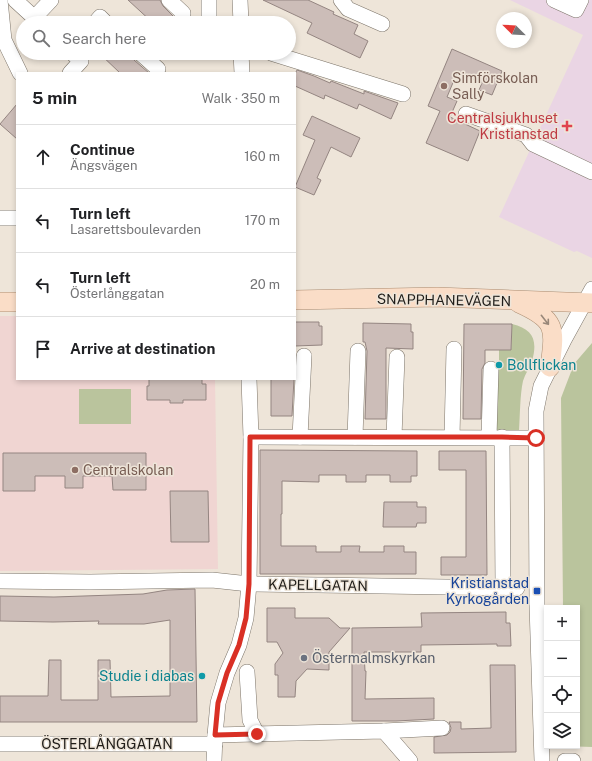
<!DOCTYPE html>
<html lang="en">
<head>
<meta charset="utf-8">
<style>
  body { margin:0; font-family:"Public Sans",sans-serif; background:#f2f2f2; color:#202124 }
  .controls { position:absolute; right:12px; bottom:12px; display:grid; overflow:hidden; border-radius:0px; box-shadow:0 2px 6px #0003 }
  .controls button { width:36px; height:36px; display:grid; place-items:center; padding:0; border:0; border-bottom:1px solid #e0e0e0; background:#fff; color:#202124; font:20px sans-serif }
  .compass { position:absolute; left:496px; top:12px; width:36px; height:36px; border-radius:50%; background:#fff; box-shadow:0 2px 6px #0003; rotate:294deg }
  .stop { position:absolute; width:12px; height:12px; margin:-9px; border:3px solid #d93025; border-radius:50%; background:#fff }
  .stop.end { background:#d93025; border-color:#fff; box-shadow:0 1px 4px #0008 }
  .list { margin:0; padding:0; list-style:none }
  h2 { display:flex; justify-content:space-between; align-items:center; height:52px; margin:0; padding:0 16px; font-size:17px }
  h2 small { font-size:13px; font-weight:400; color:#757577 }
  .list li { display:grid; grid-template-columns:26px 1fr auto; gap:12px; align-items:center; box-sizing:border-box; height:64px; padding:0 16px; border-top:1px solid #e0e0e0 }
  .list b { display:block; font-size:15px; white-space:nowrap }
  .list p { margin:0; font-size:13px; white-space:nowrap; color:#757577 }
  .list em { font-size:13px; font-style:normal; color:#757577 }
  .icon { flex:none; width:22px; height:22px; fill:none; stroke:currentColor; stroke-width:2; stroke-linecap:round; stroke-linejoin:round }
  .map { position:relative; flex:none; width:592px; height:761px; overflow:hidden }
  .search { position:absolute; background:#fff; box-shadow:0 2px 6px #0003; left:16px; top:16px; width:280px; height:44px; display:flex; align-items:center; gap:10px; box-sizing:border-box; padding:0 14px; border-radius:22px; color:#757577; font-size:15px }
  .panel { position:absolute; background:#fff; box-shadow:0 2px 6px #0003; left:16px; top:72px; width:280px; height:308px; border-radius:0px }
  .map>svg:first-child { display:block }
  .education { fill:#f0d5d2 }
  .medical { fill:#ead5e4 }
  .green { fill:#bac49d }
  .building { fill:#ccbdb8; stroke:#948581 }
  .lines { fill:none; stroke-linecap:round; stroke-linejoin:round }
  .minor-casing { stroke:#7c7469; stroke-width:16 }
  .major-casing { stroke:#ab8c71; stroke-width:20 }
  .minor { stroke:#fff; stroke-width:15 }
  .major { stroke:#faddc7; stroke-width:19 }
  .oneway { stroke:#988779 }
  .route { stroke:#d93025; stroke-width:5 }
  .education-dot { fill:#8d6e63; stroke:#eee5d9; stroke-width:1.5 }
  .health-dot { fill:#e0444e; stroke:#eee5d9; stroke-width:1.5 }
  .culture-dot { fill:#0f9aa8; stroke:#eee5d9; stroke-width:1.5 }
  .transit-dot { fill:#1a4fb4; stroke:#eee5d9; stroke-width:1.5 }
  .worship-dot { fill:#6b7280; stroke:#eee5d9; stroke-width:1.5 }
  .labels { text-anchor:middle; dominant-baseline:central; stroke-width:3; stroke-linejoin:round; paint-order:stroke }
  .education-label { font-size:14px; fill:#785e54; stroke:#eee5d9; text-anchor:start }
  .health-label { font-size:14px; fill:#be3a42; stroke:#eee5d9; text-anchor:end }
  .street-label { font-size:14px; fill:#201d19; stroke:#eee5d9 }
  .culture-label { font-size:14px; fill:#0d838f; stroke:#eee5d9; text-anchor:start }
  .transit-label { font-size:14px; fill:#164399; stroke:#eee5d9; text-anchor:end }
  .worship-label { font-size:14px; fill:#5b616d; stroke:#eee5d9; text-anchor:start }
</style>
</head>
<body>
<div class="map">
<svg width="592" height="761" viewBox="0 0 592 761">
  <rect width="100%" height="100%" fill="#eee5d9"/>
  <path class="education" d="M0,316H17V379H215L218,569L0,571Z"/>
  <path class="medical" d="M510,0H592V258L577,251L574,252L499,217L583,35Z"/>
  <g class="green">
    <path d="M512,324C533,329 538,340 532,361C530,367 525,374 523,381C520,394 520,416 519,431L490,430L491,369L499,368V350H511Z"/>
    <path d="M592,343V747L564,746H577V608H563L561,398L574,364Z"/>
    <rect x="79" y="389" width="52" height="35"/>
  </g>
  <g class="building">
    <path d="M128,0H160L163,6L174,17L168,23H153Z"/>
    <path d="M263,0H308L334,12L333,14L358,25L354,34L368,41L360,58L307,33L312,23Z"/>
    <path d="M452,49L502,71L492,95L479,90L482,83L457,73L447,97L457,101L450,117L480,131L468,161L426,143L440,111L428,106Z"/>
    <path d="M99,53H131L134,60L149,73H120Z"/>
    <path d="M297,70L314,76L330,83L331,81L364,94V91L398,103L391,119L359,104L357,109L325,95L324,99L295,86V74Z"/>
    <path d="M17,104V139L0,124Z"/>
    <path d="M312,116L360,138L351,157L331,147L317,178L321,180L314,195L295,187L315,140L303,135Z"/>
    <path d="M295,322H319V326H322V345L295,346Z"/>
    <path d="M363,323L411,324V332H413V349L386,348V419H365L367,351L365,342H363Z"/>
    <path d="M464,324H512L511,350H485V363L482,369L481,419H463Z"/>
    <path d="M149,379H202V384H206V400H183V403H170V400H147V386H149Z"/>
    <path d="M271,379H294L292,416H271Z"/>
    <path d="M260,450L417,451V476H411V482H390V475H366V482H346V475H319V482L282,481V514H281V546H316V552H341V546H360L359,552H384V546H404V552H416V574H260Z"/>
    <path d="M439,451H486L487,575H441V557H466V470H439Z"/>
    <path d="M3,453H146V490H113L112,476H83V488H65V476H35V491H3Z"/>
    <path d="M170,491H208L209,542H171Z"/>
    <path d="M384,502H417V507H426V523H417L416,527H383Z"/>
    <path d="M195,589L197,722H0V696H48L49,660H61V700H98V660H110L111,697L170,696V620L144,624H98L99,621L53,622L0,621V596L54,597L143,594L167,590Z"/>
    <path d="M267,608H295V618H329L340,628H350L329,652V670L307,669L296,681L295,697H278V675H275V664L283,653L277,642H267Z"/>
    <path d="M506,612V623H510L511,646H497V644L421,645V652H364L365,671H366L365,699L434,698V719L396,721H352V628L422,627L421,613Z"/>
    <path d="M490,665H515L516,752L434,753V737L447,735L450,732L451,728L449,722H461V729L491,728Z"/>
  </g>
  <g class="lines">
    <defs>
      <g id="minor">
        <path d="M0,0L4,40L20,73"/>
        <path d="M15,0L40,23"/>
        <path d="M169,0L183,13L182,23"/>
        <path d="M209,0V23"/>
        <path d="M240,0L241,23"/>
        <path d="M341,0L348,9L382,24"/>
        <path d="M554,0L576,10L581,0"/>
        <path d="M34,18L51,0"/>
        <path d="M95,23L100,17L106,23"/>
        <path d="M140,53L158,69"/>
        <path d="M241,53L242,73"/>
        <path d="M271,53L403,94"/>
        <path d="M70,73L81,61L72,53"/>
        <path d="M466,114L526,135L533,144L592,172"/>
        <path d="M0,218H17"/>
        <path d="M251,437L536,438"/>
        <path d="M300,437L304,356"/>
        <path d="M355,437L358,351"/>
        <path d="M394,437L397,357"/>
        <path d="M452,437L454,349"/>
        <path d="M489,437L491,369"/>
        <path d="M502,437L503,588"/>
        <path d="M0,581L90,582L212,580L249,584L517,588"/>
        <path d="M247,672L250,720L257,734"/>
        <path d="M384,731L442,728"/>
        <path d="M215,735L384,731L410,761"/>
        <path d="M0,744H215"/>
        <path d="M214,761L215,735L218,703L227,673L239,645L246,618L249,584L251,437L249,379"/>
        <path d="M542,761L537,605L536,411L541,386L564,340L592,289"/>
        <path d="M565,761H573"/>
      </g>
      <g id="major">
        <path d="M295,300L437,297L592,303"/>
        <path d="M0,302H17"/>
        <path d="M519,303C557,320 555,328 550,367"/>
      </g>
    </defs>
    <use href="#minor" class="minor-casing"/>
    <use href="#major" class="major-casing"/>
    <use href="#minor" class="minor"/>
    <use href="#major" class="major"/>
  </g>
  <defs><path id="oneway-shaft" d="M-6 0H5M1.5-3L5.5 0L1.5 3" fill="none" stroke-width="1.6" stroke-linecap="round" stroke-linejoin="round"/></defs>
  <use class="oneway" href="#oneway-shaft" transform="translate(545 320) rotate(52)"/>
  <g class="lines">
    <path class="route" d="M257,734L215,735L218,703L227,673L239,645L246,618L249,584L250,437H502L536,438"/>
  </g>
  <g class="education-dot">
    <circle cx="444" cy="86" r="4"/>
    <circle cx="75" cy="470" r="4"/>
  </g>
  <path class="health-dot" d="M565 120h4v4h4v4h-4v4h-4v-4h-4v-4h4z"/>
  <g class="culture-dot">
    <circle cx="499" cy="365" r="4"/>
    <circle cx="202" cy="676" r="4"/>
  </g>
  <rect class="transit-dot" x="533" y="587" width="8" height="8" rx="2"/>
  <circle class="worship-dot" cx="304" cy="658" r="4"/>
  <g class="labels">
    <g class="education-label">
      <text x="452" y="78">Simförskolan<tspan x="452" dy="16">Sally</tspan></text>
      <text x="83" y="470">Centralskolan</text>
    </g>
    <g class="health-label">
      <text x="558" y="118">Centralsjukhuset<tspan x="558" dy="16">Kristianstad</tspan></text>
    </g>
    <g class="street-label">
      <text transform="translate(444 300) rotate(1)">SNAPPHANEVÄGEN</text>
      <text transform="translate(318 585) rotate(1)">KAPELLGATAN</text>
      <text x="107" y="744">ÖSTERLÅNGGATAN</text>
    </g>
    <g class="culture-label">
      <text x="507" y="365">Bollflickan</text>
      <text x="194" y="676" text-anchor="end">Studie i diabas</text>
    </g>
    <g class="transit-label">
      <text x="529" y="583">Kristianstad<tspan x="529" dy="16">Kyrkogården</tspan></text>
    </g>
    <g class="worship-label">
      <text x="312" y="658">Östermalmskyrkan</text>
    </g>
  </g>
</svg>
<div class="controls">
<button>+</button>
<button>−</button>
<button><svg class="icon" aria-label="locate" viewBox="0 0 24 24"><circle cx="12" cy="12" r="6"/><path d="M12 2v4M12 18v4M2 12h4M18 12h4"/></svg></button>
<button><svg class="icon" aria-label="layers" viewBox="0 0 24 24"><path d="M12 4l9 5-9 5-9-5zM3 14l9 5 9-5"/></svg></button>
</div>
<svg class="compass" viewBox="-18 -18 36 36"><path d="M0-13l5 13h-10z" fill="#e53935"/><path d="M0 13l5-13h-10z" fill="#757577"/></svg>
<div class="stop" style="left:536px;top:438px"></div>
<div class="stop end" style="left:257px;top:734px"></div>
<div class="search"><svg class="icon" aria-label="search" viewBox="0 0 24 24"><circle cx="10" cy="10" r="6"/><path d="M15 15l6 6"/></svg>Search here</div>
<section class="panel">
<h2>5 min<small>Walk · 350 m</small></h2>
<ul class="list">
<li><svg class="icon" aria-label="ahead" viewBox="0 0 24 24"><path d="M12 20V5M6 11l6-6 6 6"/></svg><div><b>Continue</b><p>Ängsvägen</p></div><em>160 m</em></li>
<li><svg class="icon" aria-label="left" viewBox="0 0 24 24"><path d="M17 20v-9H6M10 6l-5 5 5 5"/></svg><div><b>Turn left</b><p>Lasarettsboulevarden</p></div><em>170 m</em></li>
<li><svg class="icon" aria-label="left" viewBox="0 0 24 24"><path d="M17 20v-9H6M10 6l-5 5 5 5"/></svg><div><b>Turn left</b><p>Österlånggatan</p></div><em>20 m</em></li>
<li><svg class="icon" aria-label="arrive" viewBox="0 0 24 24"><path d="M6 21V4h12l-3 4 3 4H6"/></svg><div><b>Arrive at destination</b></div></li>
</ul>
</section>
</div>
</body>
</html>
